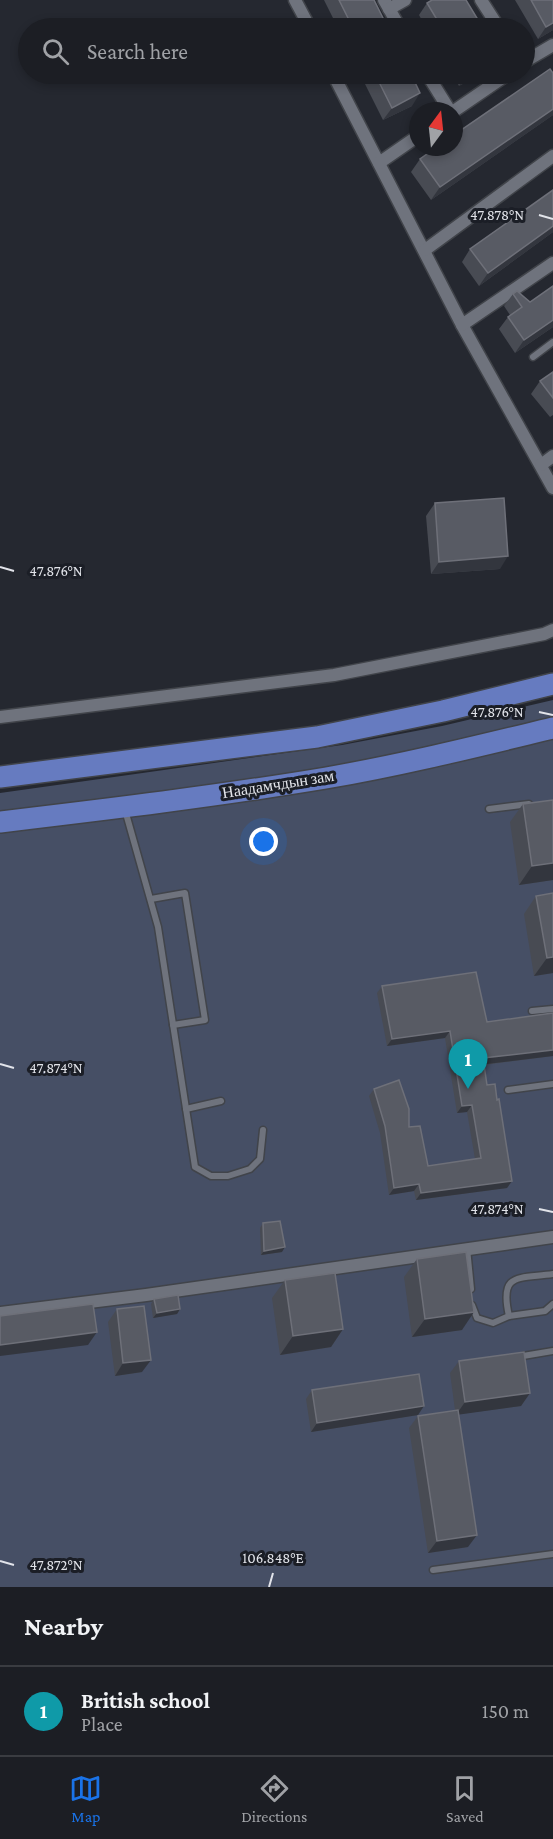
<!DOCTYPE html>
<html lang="en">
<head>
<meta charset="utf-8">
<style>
  body { margin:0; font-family:"Crimson Pro",serif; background:#25272c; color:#f1f3f6 }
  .compass { position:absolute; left:409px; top:102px; width:54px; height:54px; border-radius:50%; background:#1c1e24; box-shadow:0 3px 9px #0003; rotate:15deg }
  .you { position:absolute; left:264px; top:842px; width:21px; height:21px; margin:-15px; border:4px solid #fff; border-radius:50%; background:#1a73e8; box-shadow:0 0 0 9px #1a73e833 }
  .badge { display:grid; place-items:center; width:39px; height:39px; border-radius:50%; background:#1a73e8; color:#fff; font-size:20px; font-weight:700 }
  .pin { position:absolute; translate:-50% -50px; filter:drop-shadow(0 2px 3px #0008) }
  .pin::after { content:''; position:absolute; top:32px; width:21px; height:18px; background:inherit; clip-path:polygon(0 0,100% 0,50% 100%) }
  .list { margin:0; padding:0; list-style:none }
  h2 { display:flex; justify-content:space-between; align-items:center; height:78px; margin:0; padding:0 24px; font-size:26px }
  h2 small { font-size:20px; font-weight:400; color:#a0a2a6 }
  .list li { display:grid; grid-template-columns:39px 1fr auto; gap:18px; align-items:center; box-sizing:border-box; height:90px; padding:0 24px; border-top:2px solid #3a3c41 }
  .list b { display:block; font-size:22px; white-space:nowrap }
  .list p { margin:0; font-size:20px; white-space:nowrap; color:#a0a2a6 }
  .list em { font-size:20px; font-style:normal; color:#a0a2a6 }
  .icon { flex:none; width:33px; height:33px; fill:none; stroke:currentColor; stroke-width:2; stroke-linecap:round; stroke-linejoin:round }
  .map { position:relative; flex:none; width:553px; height:1587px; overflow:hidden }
  .search { position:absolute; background:#1c1e24; box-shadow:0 3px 9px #0003; left:18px; right:18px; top:18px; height:66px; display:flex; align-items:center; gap:15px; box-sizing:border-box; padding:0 21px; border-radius:33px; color:#a0a2a6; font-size:22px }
  .sheet { height:168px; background:#1c1e24 }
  nav { display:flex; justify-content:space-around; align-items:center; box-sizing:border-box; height:84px; border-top:2px solid #3a3c41; background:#1c1e24; font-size:16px; color:#a0a2a6 }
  nav a { display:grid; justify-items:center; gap:3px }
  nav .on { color:#1a73e8 }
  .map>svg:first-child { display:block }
  .green { fill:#464f65 }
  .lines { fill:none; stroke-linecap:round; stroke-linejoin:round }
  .service-casing { stroke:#41444a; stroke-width:9 }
  .minor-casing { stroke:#41444a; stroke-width:15 }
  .trunk-casing { stroke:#41444a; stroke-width:24 }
  .service { stroke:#6f737d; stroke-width:6 }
  .minor { stroke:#6f737d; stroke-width:12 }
  .trunk { stroke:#667bc0; stroke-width:21 }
  .wall { fill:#484b53 }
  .shaded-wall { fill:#33363e }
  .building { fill:#585b64; stroke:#6e7079; stroke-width:1.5 }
  .ticks { fill:none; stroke:#e2e4ea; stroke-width:2 }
  .labels { text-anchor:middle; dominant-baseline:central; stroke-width:6; stroke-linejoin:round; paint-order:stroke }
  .street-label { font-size:16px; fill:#e2e4ea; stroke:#1b1e26 }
  .ticks-label { font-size:15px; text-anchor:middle; fill:#e2e4ea; stroke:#1b1e26; stroke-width:6; stroke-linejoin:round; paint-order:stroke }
</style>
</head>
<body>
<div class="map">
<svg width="553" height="1587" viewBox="0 0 553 1587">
  <rect width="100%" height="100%" fill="#252830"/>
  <path class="green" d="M553,700V1587H0V793L342,745L442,726Z"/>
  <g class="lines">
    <defs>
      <g id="service">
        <path d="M533,357L553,342"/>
        <path d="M489,809L529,804"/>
        <path d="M125,810L158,927L195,1167L211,1176H228L250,1169L260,1159L263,1130"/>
        <path d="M151,899L185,893L205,1020L173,1025"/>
        <path d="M532,1011L553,1009"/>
        <path d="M508,1090L553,1084"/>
        <path d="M186,1109L221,1101"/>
        <path d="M467,1248L471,1289"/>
        <path d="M472,1305L477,1318L493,1323L509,1316L545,1311L553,1304"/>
        <path d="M509,1316C499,1272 518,1279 553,1274"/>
        <path d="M523,1356L553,1351"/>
        <path d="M433,1570L553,1554"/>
      </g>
      <g id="minor">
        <path d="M295,0L310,28"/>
        <path d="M384,0L400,28"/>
        <path d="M481,0L499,28"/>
        <path d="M389,9L405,0"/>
        <path d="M524,62L553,45"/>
        <path d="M333,74L462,325L553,488"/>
        <path d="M427,74L450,111"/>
        <path d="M454,111L508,74"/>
        <path d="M379,163L418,136"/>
        <path d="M425,250L553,156"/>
        <path d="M462,325L553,263"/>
        <path d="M541,465L553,456"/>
        <path d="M0,717L334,675L544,634L553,630"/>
        <path d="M0,1313L146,1295L553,1237"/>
      </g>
      <g id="trunk">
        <path d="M0,777L317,737L443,711L553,684"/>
        <path d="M0,822C109,809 218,796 326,778C402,765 478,746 553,728"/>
      </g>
    </defs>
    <use href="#service" class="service-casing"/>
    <use href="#minor" class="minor-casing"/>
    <use href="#trunk" class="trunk-casing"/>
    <use href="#service" class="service"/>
    <use href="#minor" class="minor"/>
    <use href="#trunk" class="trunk"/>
  </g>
  <g class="wall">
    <path d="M324,0H374L388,28H338Z"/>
    <path d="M515,0H553V30L538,39Z"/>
    <path d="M427,3L483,28H426L419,15Z"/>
    <path d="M553,73V115L431,200L411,172L420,159Z"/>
    <path d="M360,74H411L412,106L383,120Z"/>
    <path d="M452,74H481L459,86Z"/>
    <path d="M553,190V232L479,286L462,262L470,249Z"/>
    <path d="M553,286V327L515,353L499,329L508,317L510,315L504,306L513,294L530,302Z"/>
    <path d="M553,372V415L550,417L531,394L540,381Z"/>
    <path d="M435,503L500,569L431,574L426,516Z"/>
    <path d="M553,800V880L519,885L510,822L523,804Z"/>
    <path d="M553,893V973L534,976L524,914L536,896Z"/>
    <path d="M382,986L487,1022L553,1013V1056L484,1065L487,1085L512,1181L507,1188L416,1200L414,1191L389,1195L380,1133L369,1096L374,1089L409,1127L428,1166L475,1159L467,1112L457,1113L445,1038L387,1046L377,993Z"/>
    <path d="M263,1223L282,1252L261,1255L260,1228Z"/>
    <path d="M417,1259L462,1330L412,1337L404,1277Z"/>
    <path d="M285,1280L343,1329L331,1347L280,1355L272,1298Z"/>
    <path d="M154,1299L180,1309L177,1314L153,1318L151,1304Z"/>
    <path d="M117,1309L142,1372L115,1376L108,1322Z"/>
    <path d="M459,1361L530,1393L521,1406L459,1414L468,1547L428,1553L409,1428L418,1416L455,1410L450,1373Z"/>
    <path d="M312,1390L418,1415L311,1432L306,1399Z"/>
  </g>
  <g class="shaded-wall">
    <path d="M553,23V30L538,39L546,27Z"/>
    <path d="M468,74H481L459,86Z"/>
    <path d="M420,93L412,106L383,120L392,108Z"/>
    <path d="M553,109V115L431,200L440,187Z"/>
    <path d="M553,226V232L479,286L488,273Z"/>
    <path d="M553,320V327L515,353L524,340Z"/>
    <path d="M508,556L500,569L431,574L439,562Z"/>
    <path d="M553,863V880L519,885L532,866Z"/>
    <path d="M553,957V973L534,976L547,958Z"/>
    <path d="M450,1031L445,1038L387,1046L392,1039Z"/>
    <path d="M553,1050V1056L478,1065L483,1058Z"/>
    <path d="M472,1105L467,1112L457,1113L462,1106Z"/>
    <path d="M512,1181L507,1188L416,1200L421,1193Z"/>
    <path d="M419,1184L414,1191L389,1195L394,1188Z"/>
    <path d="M285,1247L282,1252L261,1255L264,1251Z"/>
    <path d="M180,1309L177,1314L153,1318L157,1313Z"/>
    <path d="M474,1312L462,1330L412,1337L425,1319Z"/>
    <path d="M343,1329L331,1347L280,1355L293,1336Z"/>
    <path d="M97,1332L88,1345L0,1356V1345Z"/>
    <path d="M151,1360L142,1372L115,1376L123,1363Z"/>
    <path d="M530,1393L521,1406L456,1415L465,1402Z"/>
    <path d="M424,1406L418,1415L311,1432L317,1423Z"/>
    <path d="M477,1535L468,1547L428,1553L437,1541Z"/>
  </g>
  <g class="building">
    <path d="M339,0H374L388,28H353Z"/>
    <path d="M432,0H466L483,28H442L427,3Z"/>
    <path d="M531,0H553V23L546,27Z"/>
    <path d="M550,69L553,73V109L440,187L420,159L437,147H454V135Z"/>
    <path d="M375,74H411L420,93L392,108Z"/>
    <path d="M553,190V226L488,273L470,249Z"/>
    <path d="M553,286V320L524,340L508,317L522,307L513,294L517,291L530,302Z"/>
    <path d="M553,372V398L540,381Z"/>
    <path d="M504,498L508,556L439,562L435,503Z"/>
    <path d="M553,800V863L532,866L523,804Z"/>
    <path d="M553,893V957L547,958L536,896Z"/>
    <path d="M476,972L487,1022L553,1013V1050L483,1058L487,1085L495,1084L497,1100L499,1099L512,1181L421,1193L419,1184L394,1188L385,1126L374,1089L399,1080L409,1109V1127L420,1126L428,1166L481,1158L472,1105L462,1106L450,1031L392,1039L382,986Z"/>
    <path d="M280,1221L285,1247L264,1251L263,1223Z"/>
    <path d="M466,1252L474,1312L425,1319L417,1259Z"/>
    <path d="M335,1273L343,1329L293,1336L285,1280Z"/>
    <path d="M178,1295L180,1309L157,1313L154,1299Z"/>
    <path d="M93,1304L97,1332L0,1345V1316Z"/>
    <path d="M144,1306L151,1360L123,1363L117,1309Z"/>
    <path d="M524,1352L530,1393L465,1402L459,1361Z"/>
    <path d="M419,1374L424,1406L317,1423L312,1390Z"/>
    <path d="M458,1410L477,1535L437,1541L418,1416Z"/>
  </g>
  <path class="ticks" d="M539,215L553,219M0,567L14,571M539,712L553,715M0,1064L14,1068M539,1209L553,1212M0,1561L14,1565M269,1587L273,1573"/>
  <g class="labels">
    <g class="street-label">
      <text transform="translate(278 784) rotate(-9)">Наадамчдын зам</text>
    </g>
  </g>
  <g class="ticks-label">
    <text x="497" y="220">47.878°N</text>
    <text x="56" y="576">47.876°N</text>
    <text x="497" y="717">47.876°N</text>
    <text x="56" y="1073">47.874°N</text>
    <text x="497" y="1214">47.874°N</text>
    <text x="273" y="1563">106.848°E</text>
    <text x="56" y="1570">47.872°N</text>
  </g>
</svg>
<svg class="compass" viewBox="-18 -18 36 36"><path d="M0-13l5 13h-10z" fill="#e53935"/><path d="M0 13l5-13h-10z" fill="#a0a2a6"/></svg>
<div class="you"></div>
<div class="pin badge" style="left:468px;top:1089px;background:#0f9aa8">1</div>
<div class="search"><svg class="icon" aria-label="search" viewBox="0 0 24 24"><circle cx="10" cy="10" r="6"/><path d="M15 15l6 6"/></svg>Search here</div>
</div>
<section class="sheet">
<h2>Nearby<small></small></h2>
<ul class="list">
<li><span class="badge" style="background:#0f9aa8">1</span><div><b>British school</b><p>Place</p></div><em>150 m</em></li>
</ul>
</section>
<nav>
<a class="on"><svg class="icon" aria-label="map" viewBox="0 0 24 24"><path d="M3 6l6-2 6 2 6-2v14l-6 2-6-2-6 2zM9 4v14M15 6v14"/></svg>Map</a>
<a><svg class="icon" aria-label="directions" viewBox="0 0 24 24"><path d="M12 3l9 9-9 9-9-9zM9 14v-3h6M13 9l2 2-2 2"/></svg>Directions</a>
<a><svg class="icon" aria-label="saved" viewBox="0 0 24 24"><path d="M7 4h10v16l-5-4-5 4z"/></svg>Saved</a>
</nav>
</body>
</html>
